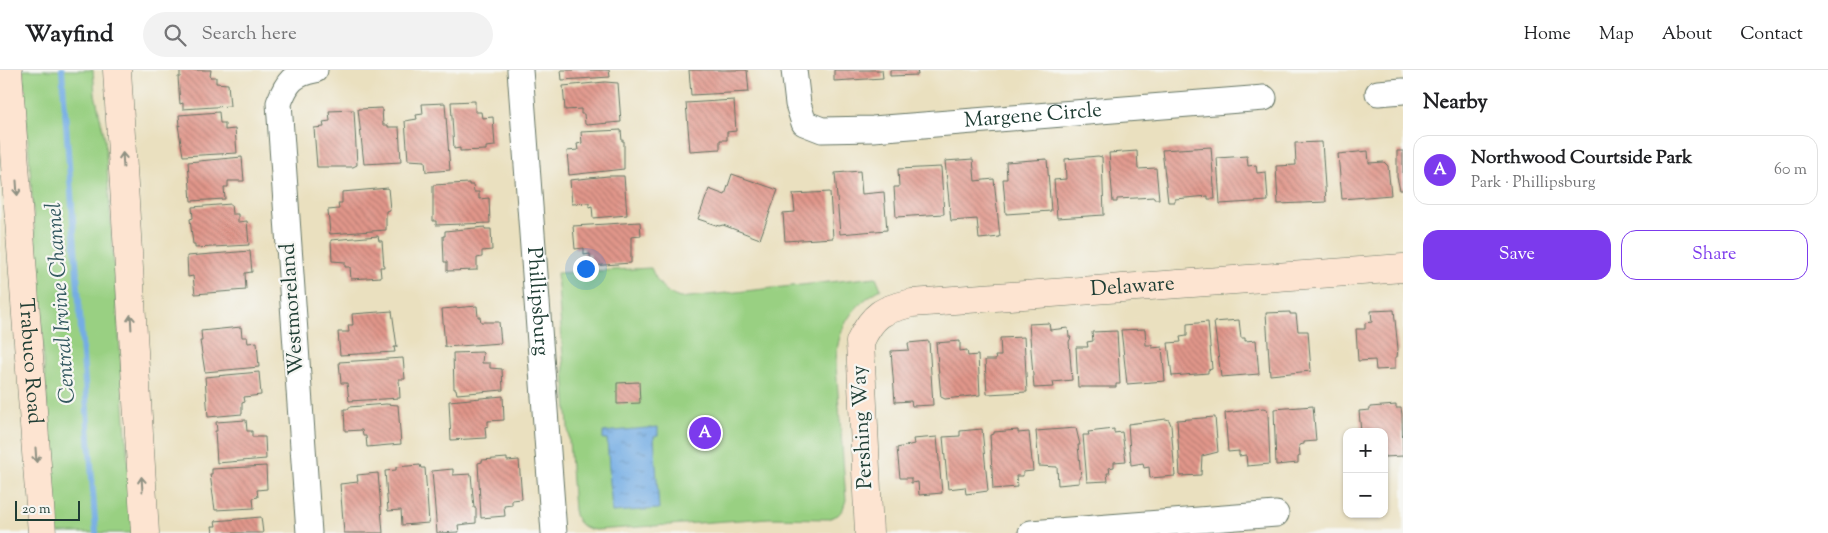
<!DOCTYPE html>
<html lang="en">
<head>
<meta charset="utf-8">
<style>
  body { margin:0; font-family:"Sorts Mill Goudy",serif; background:#f2f2f2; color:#202124 }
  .controls { position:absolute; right:15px; bottom:15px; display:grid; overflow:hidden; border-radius:10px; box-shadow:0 1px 4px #0004 }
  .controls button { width:45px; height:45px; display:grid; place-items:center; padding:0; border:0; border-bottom:1px solid #e0e0e0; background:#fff; color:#202124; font:25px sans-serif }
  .scale { position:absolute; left:15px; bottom:12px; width:65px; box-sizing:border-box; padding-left:5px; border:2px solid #1f3d34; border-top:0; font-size:14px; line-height:18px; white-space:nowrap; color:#1f3d34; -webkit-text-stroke:4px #f6f6f2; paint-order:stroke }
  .you { position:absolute; left:585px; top:198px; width:18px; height:18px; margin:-12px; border:4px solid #fff; border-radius:50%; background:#1a73e8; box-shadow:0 0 0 8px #1a73e833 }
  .badge { display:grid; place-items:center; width:32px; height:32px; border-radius:50%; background:#7c3aed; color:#fff; font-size:16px; font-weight:700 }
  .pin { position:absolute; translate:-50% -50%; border:2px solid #fff; box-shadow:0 1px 5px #0006 }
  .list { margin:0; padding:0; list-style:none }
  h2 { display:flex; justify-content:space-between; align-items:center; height:65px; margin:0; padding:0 20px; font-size:21px }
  h2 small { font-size:16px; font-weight:400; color:#757577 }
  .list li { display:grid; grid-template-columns:32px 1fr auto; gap:15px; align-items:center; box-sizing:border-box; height:70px; margin:0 10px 10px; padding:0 10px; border:1px solid #e0e0e0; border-radius:15px }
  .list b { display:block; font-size:19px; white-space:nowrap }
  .list p { margin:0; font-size:16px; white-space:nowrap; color:#757577 }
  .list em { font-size:16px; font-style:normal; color:#757577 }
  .actions { display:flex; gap:10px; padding:15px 20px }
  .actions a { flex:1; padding:11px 0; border:1px solid #7c3aed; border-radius:15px; text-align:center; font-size:18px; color:#7c3aed }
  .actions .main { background:#7c3aed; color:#fff }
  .icon { flex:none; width:28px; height:28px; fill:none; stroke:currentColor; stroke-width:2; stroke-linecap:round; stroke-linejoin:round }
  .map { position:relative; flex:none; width:1403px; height:463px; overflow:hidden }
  header { display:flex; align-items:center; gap:30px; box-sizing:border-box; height:70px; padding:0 25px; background:#fff; border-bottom:1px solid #e0e0e0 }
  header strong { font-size:24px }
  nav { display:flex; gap:28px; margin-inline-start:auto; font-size:18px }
  .search { width:350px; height:45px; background:#f2f2f2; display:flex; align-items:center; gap:12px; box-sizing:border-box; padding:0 18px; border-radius:28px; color:#757577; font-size:19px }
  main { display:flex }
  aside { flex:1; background:#fff }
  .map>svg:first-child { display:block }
  .green { fill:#99d082; stroke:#5c865b }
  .water { fill:url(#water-ripples); stroke:#4a758c }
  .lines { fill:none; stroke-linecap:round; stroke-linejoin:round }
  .stream { stroke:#74ade4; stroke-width:6 }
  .building { fill:url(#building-back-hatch) }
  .street-casing { stroke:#667665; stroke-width:27 }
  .secondary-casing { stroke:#667665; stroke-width:29 }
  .street { stroke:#fff; stroke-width:25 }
  .secondary { stroke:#fde4d1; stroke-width:28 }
  .oneway { stroke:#8e9082 }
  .labels { text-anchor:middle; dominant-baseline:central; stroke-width:4.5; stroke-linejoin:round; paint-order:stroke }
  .street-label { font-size:21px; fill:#1f3d34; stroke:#f6f6f2 }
  .water-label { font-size:22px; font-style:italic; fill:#345960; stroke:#f6f6f2 }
</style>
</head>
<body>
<header>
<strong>Wayfind</strong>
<div class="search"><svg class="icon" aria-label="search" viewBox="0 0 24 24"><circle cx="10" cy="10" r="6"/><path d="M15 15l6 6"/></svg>Search here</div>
<nav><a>Home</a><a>Map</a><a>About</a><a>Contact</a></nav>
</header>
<main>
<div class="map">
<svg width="1403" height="463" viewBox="0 0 1403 463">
  <defs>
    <pattern id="water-ripples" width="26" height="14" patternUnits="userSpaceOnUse" patternTransform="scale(1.25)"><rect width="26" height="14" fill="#74ade4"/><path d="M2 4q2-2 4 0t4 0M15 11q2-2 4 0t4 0" fill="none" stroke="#5f8eba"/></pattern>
    <pattern id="building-back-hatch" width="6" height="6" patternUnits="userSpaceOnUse" patternTransform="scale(1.25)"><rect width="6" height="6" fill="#e1968a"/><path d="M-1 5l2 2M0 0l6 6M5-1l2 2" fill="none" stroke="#b67c72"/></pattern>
  </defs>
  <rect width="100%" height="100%" fill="#f6f6f2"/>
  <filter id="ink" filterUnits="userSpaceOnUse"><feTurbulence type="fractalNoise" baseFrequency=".02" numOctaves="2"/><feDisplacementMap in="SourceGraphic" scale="10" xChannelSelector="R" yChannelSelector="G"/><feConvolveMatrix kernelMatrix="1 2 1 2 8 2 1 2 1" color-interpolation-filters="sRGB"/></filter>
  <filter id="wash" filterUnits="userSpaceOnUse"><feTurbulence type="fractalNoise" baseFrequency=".0096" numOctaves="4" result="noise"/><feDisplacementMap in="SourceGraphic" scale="20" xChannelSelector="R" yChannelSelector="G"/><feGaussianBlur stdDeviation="1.12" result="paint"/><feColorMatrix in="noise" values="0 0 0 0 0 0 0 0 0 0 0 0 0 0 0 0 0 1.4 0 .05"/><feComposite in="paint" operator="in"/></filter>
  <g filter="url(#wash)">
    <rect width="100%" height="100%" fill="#eae0bf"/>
    <g class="green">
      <path d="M23,0H93L95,24L105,69L133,463H56Z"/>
      <path d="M651,198C657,212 664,223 680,228L876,207L881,219C850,236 836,261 836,296L846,430L843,439L838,445L828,449L769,448L596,460C583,459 576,453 574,440L557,203Z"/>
    </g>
    <path class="water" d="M658,357V365L654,366L659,439L612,442L607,369H603V362Z"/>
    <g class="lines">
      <path class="stream" d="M62,0L96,463"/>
    </g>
    <g id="blocks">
      <g class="building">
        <path d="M180,0H211L210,7H216V13L228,14L230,36L183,39V33L180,34L178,7H180Z"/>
        <path d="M561,0H609L610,7L562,10Z"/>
        <path d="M689,0H747L749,22L691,25Z"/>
        <path d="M834,0H882L883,8L834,11Z"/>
        <path d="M890,0H917L918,5L890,6Z"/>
        <path d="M605,12L618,13L621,52L587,55L585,54L584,44H581V39L565,40L563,16Z"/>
        <path d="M734,30L736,61L727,62V70H720V79L690,81L686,33Z"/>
        <path d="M475,31V42H481L482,48L493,47L495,76L486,77V80L460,81V78L454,79L451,32Z"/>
        <path d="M445,33L450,100L426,102L425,91L408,90L405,51L417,49L416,45L423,44L422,34Z"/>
        <path d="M382,38L383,55H388V57H399L401,92L364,94L358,39Z"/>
        <path d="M354,40L357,95L353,97H317L314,58L324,57L323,52L330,51L329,41Z"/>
        <path d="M219,42L220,53H225V60L235,59L237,83L183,86L178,55L180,56L179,45Z"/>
        <path d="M621,60L622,71H624V99L569,105L567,81L578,80L577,74L582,73L581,62Z"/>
        <path d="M1322,72L1326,132L1278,134L1276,96L1296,95L1295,73Z"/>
        <path d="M1211,77L1215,129H1208V126L1175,129V132H1168L1162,80Z"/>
        <path d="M1137,81L1138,99L1156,98L1159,129H1154V127L1117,129V132H1113L1109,83Z"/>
        <path d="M1368,81L1369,93L1384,92L1388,96L1391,125L1342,129L1338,84Z"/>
        <path d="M1397,81H1403V120H1400L1397,107Z"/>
        <path d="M1098,86L1102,87L1104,145L1057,148L1054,110L1066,109L1065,89Z"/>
        <path d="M1247,86L1248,96L1256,95L1257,103L1266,102L1268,131L1220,134L1217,88Z"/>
        <path d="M242,87L244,111H228V117H224L225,129L191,131L188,92Z"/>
        <path d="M973,89L975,111L994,109L1000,167L979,169L977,149L951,151L945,91Z"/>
        <path d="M1047,89L1051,141L1006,144L1003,109H1007L1006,92Z"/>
        <path d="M941,97L944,144L896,147L894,117H899L898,99Z"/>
        <path d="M860,101L862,124L884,122L887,160L840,164L835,103Z"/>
        <path d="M732,104L778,120L760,169L723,155L719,156L698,149L709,119L725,125Z"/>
        <path d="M608,106H624L627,145L593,148L592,136L589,137V133L572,134L570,110Z"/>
        <path d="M469,113V115H473L474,122H479V129L489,128L490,153L436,155V151H433V115Z"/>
        <path d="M388,118L390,140L386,141V160L330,164L328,140L339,139L338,133H342V122Z"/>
        <path d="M830,122L833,168L785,171L783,143L795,142L793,124Z"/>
        <path d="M231,134L232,144H238V152L247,151L249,175L195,178V174H193L190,149L193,148L192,137Z"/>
        <path d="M640,152L641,166L631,167V193L591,196L590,184L584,185V178L575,179L573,156Z"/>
        <path d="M485,157V159H491L492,180L482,181V187L477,188V200L447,201V192H444L443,166H445V161Z"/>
        <path d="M378,166L379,171H382L384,197H380L381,207L351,209L350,197H345V192L332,191L331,170Z"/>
        <path d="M250,181L252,202L245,203L246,220L195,224L193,206L188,207L187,186Z"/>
        <path d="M477,236L478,247H480L481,252H499L501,273L445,277L442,239Z"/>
        <path d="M1394,240L1398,279L1397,287H1395V299L1376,300L1375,290L1358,291L1356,259H1365V253L1372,252L1371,241Z"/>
        <path d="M392,241L397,277H394L395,282L340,285L338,262H349L348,255H353L352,244Z"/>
        <path d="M1290,242V244H1296L1298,261H1308L1311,301L1270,305L1266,243Z"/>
        <path d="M1239,250L1241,268H1245V271L1256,270L1259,304L1221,307L1214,252Z"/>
        <path d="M1208,252L1212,299L1208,300V303L1172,306L1168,273L1181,272L1180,267L1187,266V254Z"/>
        <path d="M1049,253L1050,260L1068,258L1069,267H1071L1069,272L1072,310L1053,312L1054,317L1034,318L1029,254Z"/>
        <path d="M241,257L242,267H247L248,273L257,272L259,297L205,302L200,271H202L201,261Z"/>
        <path d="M1145,259L1146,275H1152V278L1162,277L1165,311L1127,314L1121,260Z"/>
        <path d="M1117,261L1120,314H1116V317H1078L1076,277H1088L1087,272L1093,271L1092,262Z"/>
        <path d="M1024,267L1027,322L987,324L985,290H996L995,286H1001L1000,268Z"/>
        <path d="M929,271L933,335L912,336L911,331L895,332L891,281L909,280L908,273Z"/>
        <path d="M960,271V281L967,280L968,286L978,285L980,325L945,329L941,327L936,273Z"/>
        <path d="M482,282L483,283L482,293H490V298L502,299L503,320L457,324L456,319H454L453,283Z"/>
        <path d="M403,288L405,309H399L400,328L349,331L347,313H341L339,292Z"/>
        <path d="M259,302L261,325L244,327L245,332L242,333V344L208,347L205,307Z"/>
        <path d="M639,312L640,333L617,334V313Z"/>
        <path d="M503,326L504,350L488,351V356L485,357L486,368L451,370L449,331Z"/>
        <path d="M386,334L398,335L401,374L367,377L366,366H363L362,360L345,361L344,339H349V337Z"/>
        <path d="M1396,335V338H1401L1402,344L1403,386L1384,387V362H1361L1359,341L1370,340V337Z"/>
        <path d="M1313,336L1316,371L1304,372V374L1299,375L1300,386L1298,387V393L1276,395L1274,339Z"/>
        <path d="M1263,338L1267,339L1268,344L1270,394L1247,396L1246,385L1239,386V381L1228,382L1225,343Z"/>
        <path d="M1215,347L1218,382L1202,386L1201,405L1180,406L1177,350Z"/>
        <path d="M1166,349L1169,350L1171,355L1175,406L1150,408L1149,397L1144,398L1143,393L1131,395L1128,354Z"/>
        <path d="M246,350L247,361H252V367H265L266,389L217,393L215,361H217L216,352Z"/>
        <path d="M1076,358L1080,375H1078L1081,407H1079V413L1058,415L1057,397L1039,396L1036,361Z"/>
        <path d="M982,359L988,421L966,424L965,417L948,419L943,367L960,366V361Z"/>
        <path d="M1114,359V363L1122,362L1126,391L1114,392V397L1109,398L1110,403H1107L1108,411L1087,412L1083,365H1089L1088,362Z"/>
        <path d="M1018,360V363L1029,362L1033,401L1023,402V406H1016L1017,417L993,419L990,365L994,364V362Z"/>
        <path d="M937,367L942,423L919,425L918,412L911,413V408H900L897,378L914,374L913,369Z"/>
        <path d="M507,388V391L519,390L522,429L512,430V435L504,436L505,446L481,448L478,393L482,392V390Z"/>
        <path d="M420,395L421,398H425L429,453L402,455L401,440L388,441L385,401L396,400V397Z"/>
        <path d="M266,396L267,419L257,420L258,427L253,428L254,438L215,440L210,404H212V399Z"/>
        <path d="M453,399V405L471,404L474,438H476V453L458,455L459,462L437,463L432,401Z"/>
        <path d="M378,403L383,463H344L340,414L358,412L357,405Z"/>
        <path d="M261,447L263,463H213L212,456H216L215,451Z"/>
      </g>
    </g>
  </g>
  <g filter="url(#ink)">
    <use href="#blocks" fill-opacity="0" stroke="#667665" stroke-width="1"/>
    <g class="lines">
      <defs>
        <g id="street">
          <path id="s1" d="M520,0L554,463"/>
          <path id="s2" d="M794,0L798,34L804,53L822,60L873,59L1264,28"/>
          <path d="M1378,23L1403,21"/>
          <path d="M309,463L279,33C287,12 293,4 315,0"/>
          <path d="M1031,463L1276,444"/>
        </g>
        <g id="secondary">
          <path id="s3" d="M8,0L42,463"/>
          <path d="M117,0L145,463"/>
          <path id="s4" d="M869,463L860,272C873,244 882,240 912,233L1403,198"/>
        </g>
      </defs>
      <use href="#street" class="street-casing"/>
      <use href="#secondary" class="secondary-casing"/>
      <use href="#street" class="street"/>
      <use href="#secondary" class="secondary"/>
    </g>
    <defs><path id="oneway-shaft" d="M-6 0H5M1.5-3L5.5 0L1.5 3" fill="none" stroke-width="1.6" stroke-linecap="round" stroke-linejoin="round" transform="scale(1.25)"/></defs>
    <g class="oneway">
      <use href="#oneway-shaft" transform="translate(123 90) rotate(-93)"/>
      <use href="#oneway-shaft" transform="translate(17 118) rotate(86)"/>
      <use href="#oneway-shaft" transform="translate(131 252) rotate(-93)"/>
      <use href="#oneway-shaft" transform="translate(36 385) rotate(86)"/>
      <use href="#oneway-shaft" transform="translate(142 414) rotate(-94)"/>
    </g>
  </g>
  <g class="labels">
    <g class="street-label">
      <text stroke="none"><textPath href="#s2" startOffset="285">Margene Circle</textPath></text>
      <text stroke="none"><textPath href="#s4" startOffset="481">Delaware</textPath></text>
      <text stroke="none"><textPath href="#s1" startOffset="232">Phillipsburg</textPath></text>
      <text transform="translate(293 239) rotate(-94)">Westmoreland</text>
      <text stroke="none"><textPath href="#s3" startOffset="292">Trabuco Road</textPath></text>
      <text transform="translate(863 357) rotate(-93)">Pershing Way</text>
    </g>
    <g class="water-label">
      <text transform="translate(62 233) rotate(-94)">Central Irvine Channel</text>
    </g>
  </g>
</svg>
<div class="controls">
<button>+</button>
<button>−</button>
</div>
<div class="scale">20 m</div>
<div class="you"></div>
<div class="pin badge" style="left:705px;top:363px">A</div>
</div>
<aside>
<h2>Nearby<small></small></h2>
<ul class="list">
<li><span class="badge">A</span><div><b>Northwood Courtside Park</b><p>Park · Phillipsburg</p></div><em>60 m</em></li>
</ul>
<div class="actions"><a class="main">Save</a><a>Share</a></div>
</aside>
</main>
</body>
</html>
